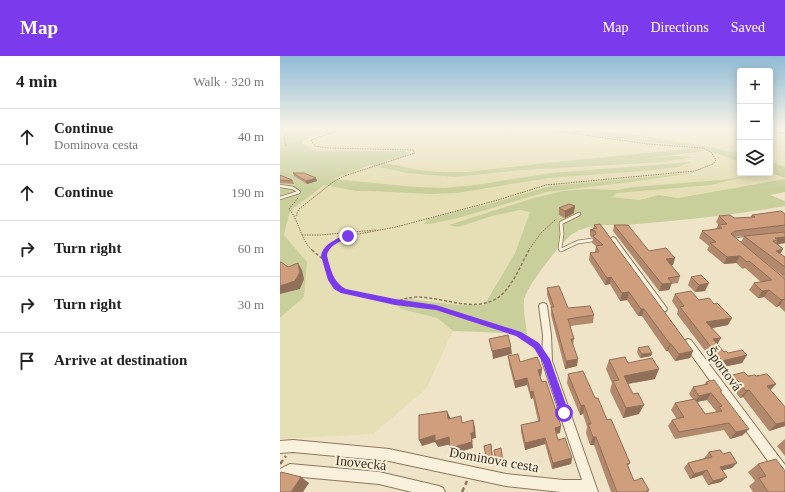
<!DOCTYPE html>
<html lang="en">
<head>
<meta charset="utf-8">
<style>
  body { margin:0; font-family:Georgia,serif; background:#f6f6f6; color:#222 }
  .controls { position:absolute; right:12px; top:12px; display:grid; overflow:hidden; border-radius:4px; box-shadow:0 2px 10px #0003 }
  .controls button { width:36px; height:36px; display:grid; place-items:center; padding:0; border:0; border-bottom:1px solid #e0e0e0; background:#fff; color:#222; font:20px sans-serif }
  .stop { position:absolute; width:12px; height:12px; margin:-9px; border:3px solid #7c3aed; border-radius:50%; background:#fff }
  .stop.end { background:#7c3aed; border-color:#fff; box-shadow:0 1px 4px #0008 }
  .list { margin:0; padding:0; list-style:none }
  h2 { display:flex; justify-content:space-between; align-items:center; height:52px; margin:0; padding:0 16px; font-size:17px }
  h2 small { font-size:13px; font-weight:400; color:#767676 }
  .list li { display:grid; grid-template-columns:26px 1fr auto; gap:12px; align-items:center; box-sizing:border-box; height:56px; padding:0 16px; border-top:1px solid #e0e0e0 }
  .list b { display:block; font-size:15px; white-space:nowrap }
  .list p { margin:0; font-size:13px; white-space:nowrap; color:#767676 }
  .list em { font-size:13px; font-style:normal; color:#767676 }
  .icon { flex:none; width:22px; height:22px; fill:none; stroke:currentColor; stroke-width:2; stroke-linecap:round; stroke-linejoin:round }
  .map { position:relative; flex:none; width:505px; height:436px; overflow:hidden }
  header { display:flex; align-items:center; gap:24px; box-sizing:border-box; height:56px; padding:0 20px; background:#7c3aed; color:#fff }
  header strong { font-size:19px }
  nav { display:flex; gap:22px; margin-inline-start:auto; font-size:14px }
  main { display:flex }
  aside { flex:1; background:#fff }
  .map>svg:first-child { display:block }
  .farmland { fill:#e6deb5 }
  .green { fill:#c9cf9b }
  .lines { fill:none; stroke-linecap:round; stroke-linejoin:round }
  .lane-far1-casing { stroke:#8d765c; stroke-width:4 }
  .lane-casing { stroke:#8d765c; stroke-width:4.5 }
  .street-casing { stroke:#8d765c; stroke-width:2 }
  .path-far3 { stroke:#8d765c; stroke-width:1; stroke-dasharray:1.5 1; stroke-linecap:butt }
  .path-far2 { stroke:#8d765c; stroke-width:1.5; stroke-dasharray:3 2; stroke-linecap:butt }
  .path-far1 { stroke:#8d765c; stroke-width:2; stroke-dasharray:4 2.5; stroke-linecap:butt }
  .path { stroke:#8d765c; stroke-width:2.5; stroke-dasharray:5 3; stroke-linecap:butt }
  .lane-far1 { stroke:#faf1dc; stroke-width:2.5 }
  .lane { stroke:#faf1dc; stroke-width:3 }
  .street { fill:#faf1dc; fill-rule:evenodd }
  .wall { fill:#b2896c; fill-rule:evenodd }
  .shaded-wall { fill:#916f58 }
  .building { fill:#cf9f7d; stroke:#916f58 }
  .route { fill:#7c3aed }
  .labels { text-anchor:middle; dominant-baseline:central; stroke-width:4; stroke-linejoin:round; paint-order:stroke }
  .near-street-label { font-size:14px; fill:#3d2e20; stroke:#f7eed8 }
</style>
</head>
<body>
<header>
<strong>Map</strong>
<nav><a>Map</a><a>Directions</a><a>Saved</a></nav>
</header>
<main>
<aside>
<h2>4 min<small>Walk · 320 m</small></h2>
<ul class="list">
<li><svg class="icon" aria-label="ahead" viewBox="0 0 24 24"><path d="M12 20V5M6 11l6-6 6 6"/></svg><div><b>Continue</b><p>Dominova cesta</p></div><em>40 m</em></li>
<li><svg class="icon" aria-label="ahead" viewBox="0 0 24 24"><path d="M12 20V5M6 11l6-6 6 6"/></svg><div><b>Continue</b></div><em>190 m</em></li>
<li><svg class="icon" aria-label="right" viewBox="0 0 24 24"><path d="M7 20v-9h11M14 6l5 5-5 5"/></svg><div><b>Turn right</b></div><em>60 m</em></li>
<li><svg class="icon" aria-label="right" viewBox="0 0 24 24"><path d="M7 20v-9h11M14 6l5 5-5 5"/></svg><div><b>Turn right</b></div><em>30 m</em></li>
<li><svg class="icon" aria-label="arrive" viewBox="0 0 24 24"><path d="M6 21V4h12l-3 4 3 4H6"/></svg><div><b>Arrive at destination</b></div></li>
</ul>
</aside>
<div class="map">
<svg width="505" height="436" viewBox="0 0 505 436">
  <rect width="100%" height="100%" fill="#f0e4c8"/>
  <g class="farmland">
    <path d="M59,73H266L426,93L460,106V117H490L505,123L398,142L379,139L359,144L331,141L250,156L235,197L203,249H177L136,242L121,243V253L157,262L173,275L146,333L93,378L0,383V262L24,241L4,179L10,155L52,123L99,106L123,101L124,95H41L33,94L22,87L27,83Z"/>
    <path d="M307,73H460V98L396,84Z"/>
    <path d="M490,73H505V111L490,106Z"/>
  </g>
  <g class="green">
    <path d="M0,73H59L27,83L22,87L33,94L41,95H124L129,97L123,101L101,106L138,114L158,116H187L266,107L417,92L426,95L361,103L394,100L413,101L382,106L243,114L175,121L127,117L90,109L53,123L136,131L165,132L195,129L271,117L411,106L399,111L375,114L269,122L176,137L151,138L91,135H77L44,129L10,155L4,179L27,206L24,241L0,262Z"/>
    <path d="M266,73C332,73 396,83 460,98V106L418,91L358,85Z"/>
    <path d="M490,106L505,111V122L490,117Z"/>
    <path d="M420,116L351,126L266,136L178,162L150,168H144L147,164L159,160L209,148L271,130Z"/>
    <path d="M463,121L431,129L337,137L332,141L359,144L379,139L398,142L505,123V136L490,139L505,145V150C456,159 406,164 357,168C336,171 314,165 294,177C283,183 246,231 244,244C243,255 246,267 247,278L173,275L157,262L121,253L117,249L121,243L125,242L177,249H204L235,197L250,156L240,154L212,160L178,171L169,169L254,142L283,135L309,133L337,134L353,131L440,124Z"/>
  </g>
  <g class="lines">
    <defs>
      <g id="lane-far1">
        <path d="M0,130L13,132L19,136"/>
        <path d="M0,142L19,136"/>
      </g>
      <path id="lane" d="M299,158L281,167L282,178L280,192L281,194L298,186L312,184"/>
      <g id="street">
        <path d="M472,180L474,181L475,182L474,183L452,187L449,185L452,183Z"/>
        <path d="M333,181L335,182L386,251L387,253L386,255H380L330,183Z"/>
        <path d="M263,247L266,248L267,250L271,279L272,305L318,436H281L226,430L109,405L13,396L0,397V385L13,384L109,393L226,418L284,424H302L262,305L263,279L259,250L260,248Z"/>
        <path d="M408,283L411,284L505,409V425L501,423L405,290L404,287L405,284Z"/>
        <path d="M10,408L99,416L159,430L163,432L165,436H132L99,428L11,420L0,425V413Z"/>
      </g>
    </defs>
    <use href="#lane-far1" class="lane-far1-casing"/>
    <use href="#lane" class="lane-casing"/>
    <use href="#street" class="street-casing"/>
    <g class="path-far3">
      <path d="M62,73L31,84L35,90L47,92L133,94L135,97"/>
      <path d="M490,75L505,77"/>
      <path d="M6,90L4,81L9,75L16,73"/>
      <path d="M18,142L9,153C20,166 20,184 33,195"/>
      <path d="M16,160L19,153L53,126L64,120L135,97"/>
      <path d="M22,179H40L96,174"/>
      <path d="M45,195L51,188L68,180L116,171L218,144L266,129L415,115L433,108L436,104L431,96L422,92L368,88L262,73"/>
      <path d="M248,195L261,177L276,163"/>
    </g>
    <g class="path-far2">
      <path d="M32,194L45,205L52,224L64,235L115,246L156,252L174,258"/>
      <path d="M46,194L44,200L46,206"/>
      <path d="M115,246C123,243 130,241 139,241C168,242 204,261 226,234C236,222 242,207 249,194"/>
    </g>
    <path class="path-far1" d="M171,257L239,278L258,292"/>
    <g class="path">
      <path d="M0,408L6,400"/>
      <path d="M182,436L187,425"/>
    </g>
    <use href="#lane-far1" class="lane-far1"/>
    <use href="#lane" class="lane"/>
    <use href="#street" class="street"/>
  </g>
  <g class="wall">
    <path d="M13,117L36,122L37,125L27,128L14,120Z"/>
    <path d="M0,119L12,124L14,127V128L0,127Z"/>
    <path d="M279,152L294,157L285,162L279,159Z"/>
    <path d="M505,158V176L454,181L461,187L464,180L505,176V187L498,188L503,193L500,198L505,201V222L474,197L505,223V256L499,250L496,251L484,241L478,242L469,234L474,227L481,226L465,212L463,213L456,207L444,208L427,194L429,190L419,182L422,175L436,173L438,169H439L436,166L439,160L454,162H470L472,159Z"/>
    <path d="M314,169L413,295L410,302L395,305L388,295H386L362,260H358L347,244L340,245L330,228L325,229L309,204L310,197L315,196L316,190L312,187L313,182L310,180V174L313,173Z"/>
    <path d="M334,169L369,195L395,202L393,209H390L400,220L398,227L391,228L389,234L379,235L333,175Z"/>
    <path d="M411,221L425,235L415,236L408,229Z"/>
    <path d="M267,232L288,252L314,259L313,267L290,270L294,283L293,289L297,310L285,313L271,259V251L267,239Z"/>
    <path d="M395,238L419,244L448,269L432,272L437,288L444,296L448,297L467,299L462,307L438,312L397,258L398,254L392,245Z"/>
    <path d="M358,292L372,297L371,300L360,302L357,296Z"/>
    <path d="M228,300L240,306L262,313L261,320L260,321L280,377L276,378L278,384L292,402L291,408L272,413L265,388L245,394L241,376V369L258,365L253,342L251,343L247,329L235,332L229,308Z"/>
    <path d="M329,304L348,307L375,323L348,328L359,358L343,362L330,335L332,327L326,313Z"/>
    <path d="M288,318L315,342L327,364L350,407L348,410L354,425L369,434L368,436H331L314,389H310L306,377L307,371L303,358L300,359L287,327Z"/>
    <path d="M453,319L468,320H476L496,328L490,334L505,370L489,375L463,341L460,342L448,326Z"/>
    <path d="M426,326L441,336L463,379L450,383L444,374L395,383L388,370L392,364L397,363L391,354L395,347L413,343L409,338L413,331L424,329ZM427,344L436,355L435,356L425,358L417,346Z"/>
    <path d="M505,383V400L497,390Z"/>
    <path d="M429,396L452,412L442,414L441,426L428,429L422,419L410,423L404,412L408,407L425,402V401Z"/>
    <path d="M478,408L505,436H473L469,430L475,425L468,416Z"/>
  </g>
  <g class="shaded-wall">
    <path d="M36,122L37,125L27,128L26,125Z"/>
    <path d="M295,150L294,157L285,162V155Z"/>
    <path d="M505,181V187L495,189L498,184L495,182Z"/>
    <path d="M503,193L499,200L496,195Z"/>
    <path d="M460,200L456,207L444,208L447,201Z"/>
    <path d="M395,202L393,209L383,210L386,203Z"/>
    <path d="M18,207L22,214L24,223L20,233L0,238V230Z"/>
    <path d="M331,221L330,228L325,229L327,222Z"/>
    <path d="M392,227L389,234L379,235L382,228Z"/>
    <path d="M429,227L425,235L415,236L419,229Z"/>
    <path d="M489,234L484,241L478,242L482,235Z"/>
    <path d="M349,236L347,244L340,245L342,237Z"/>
    <path d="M504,243L499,250L496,251L501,244Z"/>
    <path d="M361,253H364L362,260H358Z"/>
    <path d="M452,262L448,269L422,274L426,266Z"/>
    <path d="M441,282L437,289L433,283Z"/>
    <path d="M390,288H391L388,295H386Z"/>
    <path d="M231,291L232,298L213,303L212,295Z"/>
    <path d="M413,295L410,302L395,305L399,298Z"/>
    <path d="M372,297L371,300L360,302L362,298Z"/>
    <path d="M467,299L462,307L438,312L442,305Z"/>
    <path d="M298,303L297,310L285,313L286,305Z"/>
    <path d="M262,313L261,320L258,321V314Z"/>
    <path d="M379,313L375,323L341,329L344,320Z"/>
    <path d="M247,322V329L235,332V325Z"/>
    <path d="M496,328L489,335L487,330Z"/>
    <path d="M469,334L463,341L460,342L466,335Z"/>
    <path d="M253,335V342L251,343L250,336Z"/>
    <path d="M431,337L427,344L415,346L419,340Z"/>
    <path d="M304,349L303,358L300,359L301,350Z"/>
    <path d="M364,349L359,358L343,362L346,352Z"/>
    <path d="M167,355L170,361V370L168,363Z"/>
    <path d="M193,364L195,371L196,382L192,383L193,392L173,398L170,392L191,377Z"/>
    <path d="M505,366V370L489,375L496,368Z"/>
    <path d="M281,370L280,377L274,378L275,372Z"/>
    <path d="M469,373L463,379L450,383L456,376Z"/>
    <path d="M155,379L169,381L172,388L158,391L155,386L142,390L139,384Z"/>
    <path d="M313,381H316L314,389H310Z"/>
    <path d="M265,382V388L245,394V387Z"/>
    <path d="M211,388L213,402L206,404V401Z"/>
    <path d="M292,402L291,408L272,413L273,407Z"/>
    <path d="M223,405L224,408L217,410L216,407Z"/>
    <path d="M457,407L452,412L436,416L440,411Z"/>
    <path d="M427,414L422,419L410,423L414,418Z"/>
    <path d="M21,421L29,427L23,436H11Z"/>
    <path d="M447,421L441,426L428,429L433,425Z"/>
  </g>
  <g class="building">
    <path d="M13,117H24L36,122L26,125Z"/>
    <path d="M0,119L12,124V125L0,124Z"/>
    <path d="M289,148L295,150L285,155L279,152Z"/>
    <path d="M501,155L505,158V169L455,175L451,178L505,223V244L504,243L501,244L489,234L482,235L474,227L492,224L469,205L467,206L460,200L447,201L430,187L436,186L422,175L442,172L438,169L447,168L439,160L450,159L454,162L475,161L472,159Z"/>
    <path d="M320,168L413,295L399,298L391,288H390L364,253H361L349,236L342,237L331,221L327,222L310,197L319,196L316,190L323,189L313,180L316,178L315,175L310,174L317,172L314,169Z"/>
    <path d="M334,169H348L369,195L386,192L395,202L386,203L400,220L388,222L392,227L382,228Z"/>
    <path d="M505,176V181L495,182L498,184L493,185L503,193L496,195L505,201V211L464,180Z"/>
    <path d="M0,206H1L8,211L18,207L20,216L15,225L0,230Z"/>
    <path d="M421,219L429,227L419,229L411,221Z"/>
    <path d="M279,230L288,252L310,250L314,259L288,263L294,283H291L298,303L286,305L271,251H274L267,232Z"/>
    <path d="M411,235L419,244L429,242L434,248L437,247L452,262L426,266L441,282L433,283L444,296L446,295L448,297L462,294L467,299L442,305L400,251L404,250L395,238Z"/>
    <path d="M228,279L231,291L212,295L209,283Z"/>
    <path d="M368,290L372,297L362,298L358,292Z"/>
    <path d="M238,298L240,306L257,301L262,313L258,314L262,326L266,325L281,370L275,372L278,384L285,382L292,402L273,407L265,382L245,387L241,369L260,365L253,335L250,336L247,322L235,325L228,300Z"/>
    <path d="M345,301L348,307L372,302L379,313L344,320L353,338L358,337L364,349L346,352L333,325L339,324L329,304Z"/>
    <path d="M303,315L315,342H318L327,364L331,363L350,407L347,408L354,425L362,422L369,434L366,435V436H337L316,381H313L308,368H311L304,349L301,350L288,318Z"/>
    <path d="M464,316L468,320L475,319L476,320L487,318L496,328L487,330L505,351V366L496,368L469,334L466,335L453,319Z"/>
    <path d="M434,324L442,335H440L469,373L456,376L449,367L399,376L392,364L404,361L395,347L415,343L425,358L442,355L439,351L442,350L431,337L419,340L413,331L428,328L426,326Z"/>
    <path d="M167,355L168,363L181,360L182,367L193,364L194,376L191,377L192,386L170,392L169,381L155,385V379L139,384V359Z"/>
    <path d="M211,388L212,399L206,401L204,390Z"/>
    <path d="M221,392L223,405L216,407L214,394Z"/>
    <path d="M440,394L443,398L450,396L457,407L440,411L447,421L433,425L427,414L414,418L408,407L432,401L429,396Z"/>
    <path d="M496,403L505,415V436H488L479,422L486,420L478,408Z"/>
    <path d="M1,416L21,421L11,436H0V417Z"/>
  </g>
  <linearGradient id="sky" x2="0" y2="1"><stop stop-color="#8fbad6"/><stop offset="0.54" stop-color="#f8f3e6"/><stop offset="1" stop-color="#f8f3e6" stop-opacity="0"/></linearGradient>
  <rect width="505" height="134" fill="url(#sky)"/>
  <path class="route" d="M68,178L70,179V181C62,185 48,189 47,200C51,214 53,226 66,233L115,243L156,249L241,276L259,287L270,303L289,357L288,361L284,362L281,361L263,307L254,292L236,280L156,254L115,249L61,237L54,233L48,224L41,200C43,188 58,182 68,178Z"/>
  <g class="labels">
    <g class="near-street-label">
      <text transform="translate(444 313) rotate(54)">Športová</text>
      <text transform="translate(214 404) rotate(10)">Dominova cesta</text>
      <text transform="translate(81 407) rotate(6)">Inovecká</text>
    </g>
  </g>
</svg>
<div class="controls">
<button>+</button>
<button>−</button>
<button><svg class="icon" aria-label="layers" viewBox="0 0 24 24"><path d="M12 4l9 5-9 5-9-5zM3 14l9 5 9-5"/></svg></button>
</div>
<div class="stop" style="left:284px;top:357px"></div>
<div class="stop end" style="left:68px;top:180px"></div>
</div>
</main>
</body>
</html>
